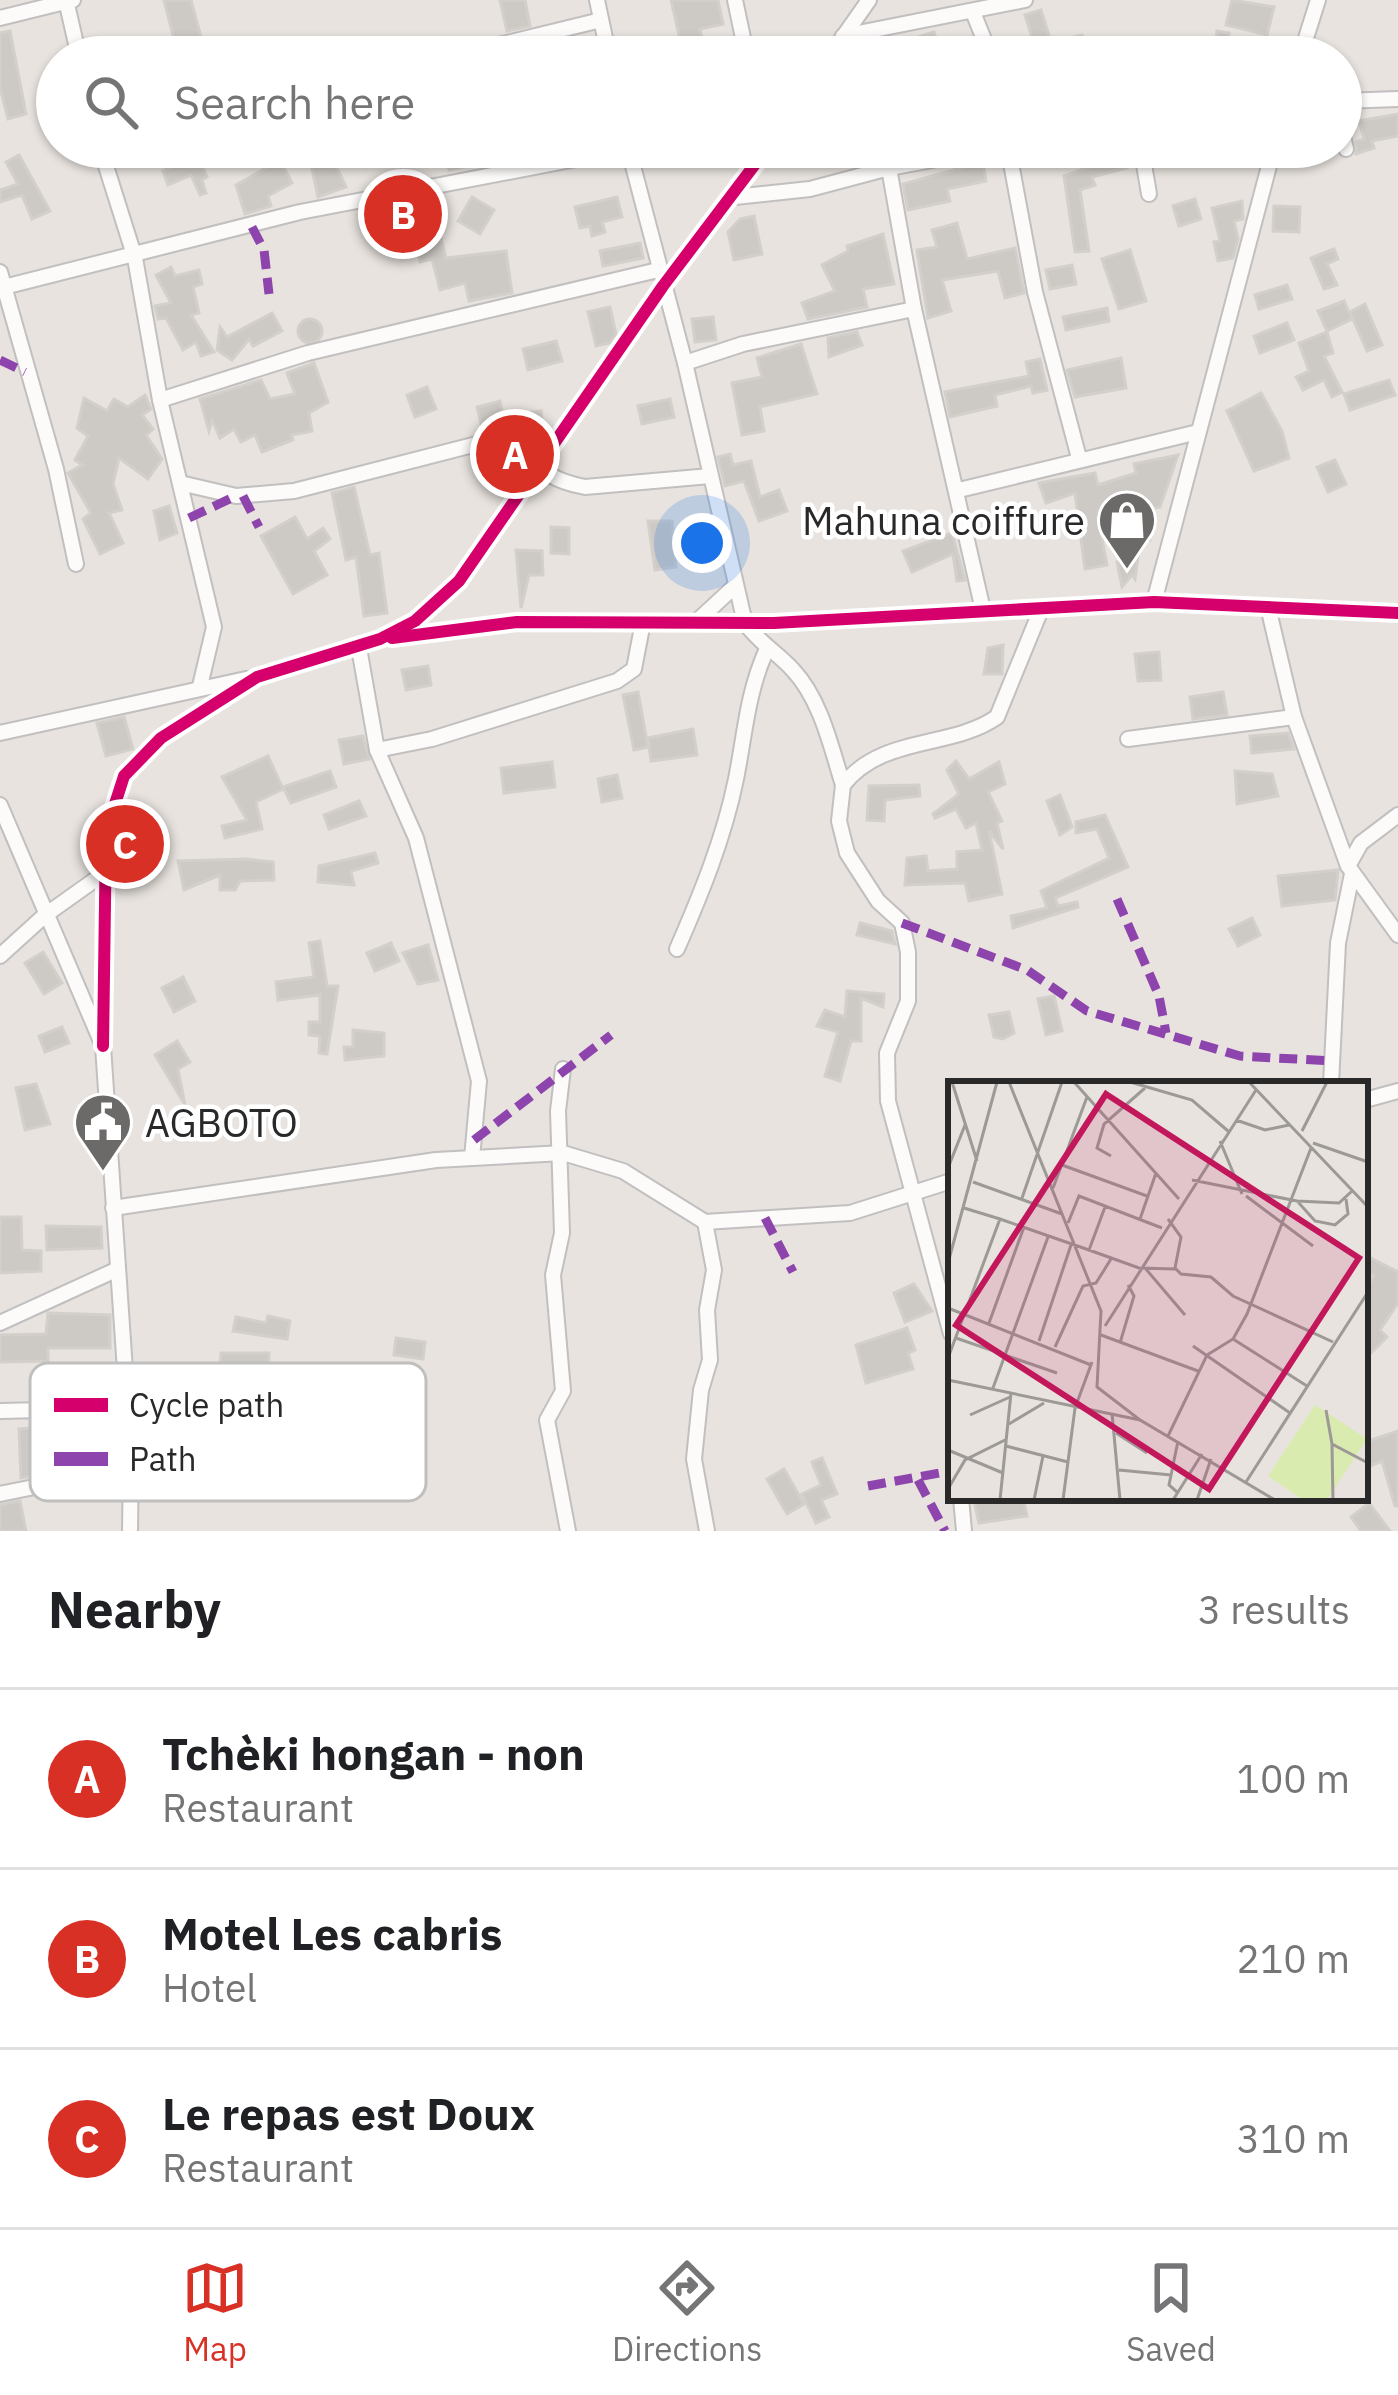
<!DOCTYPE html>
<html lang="en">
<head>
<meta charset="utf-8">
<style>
  body { margin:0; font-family:"IBM Plex Sans",sans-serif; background:#f6f6f6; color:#202124 }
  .you { position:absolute; left:702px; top:543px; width:42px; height:42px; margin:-30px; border:9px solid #fff; border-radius:50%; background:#1a73e8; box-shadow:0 0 0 18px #1a73e833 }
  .badge { display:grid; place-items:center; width:78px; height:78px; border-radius:50%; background:#d93025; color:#fff; font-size:39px; font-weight:700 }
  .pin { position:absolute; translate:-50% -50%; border:6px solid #fff; box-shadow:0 3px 12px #0006 }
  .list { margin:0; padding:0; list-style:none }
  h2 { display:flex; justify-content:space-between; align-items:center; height:156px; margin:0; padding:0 48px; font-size:51px }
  h2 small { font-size:39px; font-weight:400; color:#757577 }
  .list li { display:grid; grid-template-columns:78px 1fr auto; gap:36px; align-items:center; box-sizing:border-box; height:180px; padding:0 48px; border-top:3px solid #e0e0e0 }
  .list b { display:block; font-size:45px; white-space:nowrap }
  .list p { margin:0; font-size:39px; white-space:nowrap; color:#757577 }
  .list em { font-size:39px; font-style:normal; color:#757577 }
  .icon { flex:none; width:66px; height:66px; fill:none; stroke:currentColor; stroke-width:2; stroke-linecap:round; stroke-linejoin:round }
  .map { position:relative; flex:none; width:1398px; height:1531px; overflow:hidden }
  .search { position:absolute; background:#fff; box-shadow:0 3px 9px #0004; left:36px; right:36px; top:36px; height:132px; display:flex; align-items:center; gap:30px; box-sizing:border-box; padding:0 42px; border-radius:66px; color:#757577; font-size:45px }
  .sheet { height:696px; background:#fff }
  nav { display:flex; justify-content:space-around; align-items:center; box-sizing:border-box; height:168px; border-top:3px solid #e0e0e0; background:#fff; font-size:33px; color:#757577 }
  nav a { display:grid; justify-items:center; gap:6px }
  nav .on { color:#d93025 }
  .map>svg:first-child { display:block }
  .building { fill:#cdc9c5; stroke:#d3cfca; stroke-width:3 }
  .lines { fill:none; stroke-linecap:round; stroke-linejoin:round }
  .street-casing { stroke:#c1bfc0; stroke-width:18 }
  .street { stroke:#fcfbfa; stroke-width:14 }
  .quiet { stroke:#8e44ad; stroke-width:9; stroke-dasharray:18 9; stroke-linecap:butt }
  .cycleway-casing { stroke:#fff; stroke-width:20 }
  .cycleway { stroke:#d6006c; stroke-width:12 }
  .labels { text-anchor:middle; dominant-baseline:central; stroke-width:9; stroke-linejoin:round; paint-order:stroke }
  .poi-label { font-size:39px; fill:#292929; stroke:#fff; text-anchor:end }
  .inset-road { fill:none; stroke:#9c9996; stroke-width:3 }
  .view { fill:#c2185b; fill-opacity:0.15; stroke:#c2185b; stroke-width:6 }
  .inset-edge { fill:none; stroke:#292929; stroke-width:6 }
  .key { fill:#fff; stroke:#bfbfbf; stroke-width:3 }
  .key-label { font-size:33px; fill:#292929 }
</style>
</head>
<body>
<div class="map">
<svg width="1398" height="1531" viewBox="0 0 1398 1531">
  <rect width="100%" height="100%" fill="#e8e3de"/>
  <g class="building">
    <path d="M164,0H191L204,48L178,55Z"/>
    <path d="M500,0H525L530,26L507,31Z"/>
    <path d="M671,0H718L723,24L700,29L702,38L681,44Z"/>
    <path d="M1232,0L1274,7L1267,35L1226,25Z"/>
    <path d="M1041,10L1054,51L1038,56L1025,15Z"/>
    <path d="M10,31L26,114L8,119L0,87V33Z"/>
    <path d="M1217,31L1229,33L1226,57H1165L1164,51L1216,42Z"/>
    <path d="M934,32L942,57H918L912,39Z"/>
    <path d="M1082,35L1086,53L1060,57L1057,41Z"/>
    <path d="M307,43L310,57H262V52Z"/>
    <path d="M1398,114V136L1372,141L1374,148L1356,154V142L1364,139L1359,121Z"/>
    <path d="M181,147H194L207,177L202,180L206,193L200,195L191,175L168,185L163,171L184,161Z"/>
    <path d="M327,147L346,187L318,197L308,150Z"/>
    <path d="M444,147H469L473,165L449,170Z"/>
    <path d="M1096,147H1121L1127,168L1092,177L1095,185L1080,190L1089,251L1075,252L1064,176L1100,163Z"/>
    <path d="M19,155L50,211L32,219L22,195L0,202V190L18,184L6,162Z"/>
    <path d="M280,160L292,183L268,196L271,206L245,214L236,185Z"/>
    <path d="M983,162L986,181L947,189L950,201L908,210L903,184Z"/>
    <path d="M472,197L494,210L480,234L458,221Z"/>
    <path d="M617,197L622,217L602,222L605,232L592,236L590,226L580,228L575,207Z"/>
    <path d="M1195,199L1201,219L1179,226L1173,206Z"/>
    <path d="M1242,201L1243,219L1234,221L1238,239L1233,258L1218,261L1214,242L1220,241L1212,208Z"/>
    <path d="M1274,206L1300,207L1299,232L1273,231Z"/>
    <path d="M754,216L762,254L734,260L728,232L740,219Z"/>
    <path d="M957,223L967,259L1015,248L1024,293L1005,298L998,271L942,280L951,311L928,318L917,250L937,247L932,230Z"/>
    <path d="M438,227L446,258L506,251L512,293L469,301L465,283L440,290L432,259L420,262L413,233Z"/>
    <path d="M883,234L894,284L863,289L867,307L808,319L802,303L835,291L822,265L848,251L847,246Z"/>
    <path d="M640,243L643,258L603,266L600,251Z"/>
    <path d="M1334,249L1338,259L1327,264L1337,285L1324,289L1311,258Z"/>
    <path d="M1130,250L1146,301L1119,309L1102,259Z"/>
    <path d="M1072,265L1076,284L1050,289L1046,270Z"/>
    <path d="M171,267L175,276L199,270L202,284L193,287L199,313L191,315L214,352L201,356L196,342L183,350L166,318L158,319L155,306L171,303L156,275Z"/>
    <path d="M1287,285L1292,299L1259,309L1255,295Z"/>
    <path d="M1344,301L1352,319L1327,331L1318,311Z"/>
    <path d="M1365,304L1382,345L1367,351L1350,312Z"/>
    <path d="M610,307L616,334L610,343L596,346L588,312Z"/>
    <path d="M1107,308L1109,321L1066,330L1063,317Z"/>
    <path d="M272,313L282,331L253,346L249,339L232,360L217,350L220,327L227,337Z"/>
    <path d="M713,317L716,340L695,342L692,319Z"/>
    <circle cx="310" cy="331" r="12"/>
    <path d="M1287,323L1294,340L1260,353L1254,336Z"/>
    <path d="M857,332L862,345L829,357L828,338Z"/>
    <path d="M1327,332L1333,353L1324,356L1342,392L1332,397L1324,380L1303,390L1296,377L1309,371L1299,343Z"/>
    <path d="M556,341L562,361L528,370L523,349Z"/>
    <path d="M801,344L817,394L760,407L764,431L742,435L732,383L762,377L757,358Z"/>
    <path d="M1121,358L1126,388L1075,397L1067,370Z"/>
    <path d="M1040,359L1047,390L1033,393L1031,386L995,395L997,406L950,417L945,392L1029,376L1026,362Z"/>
    <path d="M314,363L328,402L309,413L312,431L291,435L293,440L262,452L255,435L241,442L234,429L220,438L212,420L209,431L200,399L261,380L270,399L295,394L287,373Z"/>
    <path d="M1389,380L1395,395L1350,410L1344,394Z"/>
    <path d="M427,387L436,409L415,417L407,395Z"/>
    <path d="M1261,393L1282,431L1289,458L1254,471L1227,411Z"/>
    <path d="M145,395L151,409L142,415L153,429L146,435L162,459L148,479L119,458L113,484L122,510L109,513L123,543L100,554L83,519L91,513L68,473L82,465L75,460L88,436L77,428L84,398L107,411L114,399L128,407Z"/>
    <path d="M670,399L674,417L642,424L638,406Z"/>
    <path d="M500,401L503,416L541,411L543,427L527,429L514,423L483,431L477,407Z"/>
    <path d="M730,454L733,465L751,461L760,497L779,490L787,511L759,521L744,481L725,486L718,457Z"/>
    <path d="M1178,455L1160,507L1144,510L1150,540L1140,542L1135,579L1132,575L1122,587L1117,562L1129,559L1120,513L1098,518L1107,565L1085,569L1075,493L1046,503L1039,483L1095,473L1098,485L1136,473L1134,464Z"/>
    <path d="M1335,460L1346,484L1328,492L1317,467Z"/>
    <path d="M354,487L370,555L379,553L387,613L364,616L356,557L346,560L332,493Z"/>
    <path d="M169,506L177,533L160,540L154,511Z"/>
    <path d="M295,517L307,539L323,528L330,539L314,551L327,575L293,594L261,536Z"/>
    <path d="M648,521H672L676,567L655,570Z"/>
    <path d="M551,527L569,528V554L551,553Z"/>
    <path d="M952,533L965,580L957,581L953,554L912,572L903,551Z"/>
    <path d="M516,550L542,551L543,575H529L521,608Z"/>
    <path d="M1003,645L1002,674H984L988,648Z"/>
    <path d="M1159,652L1161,680L1138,681L1135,654Z"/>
    <path d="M428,666L431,685L406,690L402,670Z"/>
    <path d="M638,692L648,747L634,750L623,695Z"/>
    <path d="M1223,692L1227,715L1193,719L1190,697Z"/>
    <path d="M124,717L133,749L106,756L97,723Z"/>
    <path d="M693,729L697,755L651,761L648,738Z"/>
    <path d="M1288,733L1294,749L1252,753L1250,736Z"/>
    <path d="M363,736L369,759L344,764L339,740Z"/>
    <path d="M268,756L283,789L256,802L262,829L225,838L222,826L247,820L222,777Z"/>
    <path d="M956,761L969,779L999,762L1005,784L988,792L1002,821L997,823L1003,849L989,831L1002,894L969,901L965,883L905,885L907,858L926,856L928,871L957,869V852L982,850L976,823L966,828L956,809L935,818L933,814L959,794L947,770Z"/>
    <path d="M552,762L555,787L504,793L501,768Z"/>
    <path d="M330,771L336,787L291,803L283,787Z"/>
    <path d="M1235,771L1272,774L1278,796L1237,804Z"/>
    <path d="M617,775L622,798L602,802L598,779Z"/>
    <path d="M919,785L920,796L885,800L884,821L867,820L869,786Z"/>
    <path d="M1060,795L1072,827L1060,835L1047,801Z"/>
    <path d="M359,801L366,816L329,829L324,815Z"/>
    <path d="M1105,815L1128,867L1055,898L1058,906L1077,902L1078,907L1013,928L1011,916L1047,908L1041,891L1109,858L1097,829L1076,833V822Z"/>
    <path d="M147,834L151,860L121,866L117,841Z"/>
    <path d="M375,853L378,863L351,871L354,885L318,882L319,866Z"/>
    <path d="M246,859L273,862L274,880L240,881L235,890H220V875L184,890L178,861Z"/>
    <path d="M1338,870L1335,900L1282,906L1278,876Z"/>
    <path d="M1252,918L1260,935L1238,946L1229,929Z"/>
    <path d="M860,923L892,931L895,944L857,935Z"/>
    <path d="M320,941L327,986H338L327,1054L319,1053L320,1036L309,1035V1022H320V995L278,1000L276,982L314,977L309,943Z"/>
    <path d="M391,943L399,961L375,971L367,953Z"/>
    <path d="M428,945L438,980L418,984L403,953Z"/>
    <path d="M43,952L62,983L44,994L25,963Z"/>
    <path d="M183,977L195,1001L174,1012L162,988Z"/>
    <path d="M847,991L884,994L883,1007L861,998V1041H851L840,1081L825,1076L838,1032L817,1026L825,1010L845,1017Z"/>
    <path d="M1054,996L1062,1031L1046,1035L1038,999Z"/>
    <path d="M1009,1012L1014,1033L1003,1039L994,1037L989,1015Z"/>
    <path d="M62,1027L69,1043L45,1052L39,1036Z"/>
    <path d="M353,1030L384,1033V1056L345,1060L344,1047H353Z"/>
    <path d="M177,1041L190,1062L178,1069L185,1105L155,1055Z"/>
    <path d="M36,1084L50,1124L25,1130L16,1088Z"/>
    <path d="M0,1217H21L22,1250L41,1251V1271L0,1273Z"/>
    <path d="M46,1226L101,1227L102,1248L47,1250Z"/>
    <path d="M1365,1255L1398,1272V1303L1380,1330L1387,1337L1365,1359V1297L1374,1275L1365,1270Z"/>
    <path d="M914,1284L932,1311L905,1322L894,1293Z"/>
    <path d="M48,1313L110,1315V1348H48V1361L0,1362V1335L46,1334Z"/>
    <path d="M268,1316L290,1321L287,1339L233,1331L236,1317L266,1323Z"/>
    <path d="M907,1328L915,1350L908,1353L913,1369L866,1383L856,1345Z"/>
    <path d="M396,1338L425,1342L423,1359L394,1355Z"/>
    <path d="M221,1353H269V1381L219,1379Z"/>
    <path d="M64,1426L68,1469L21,1478L19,1429Z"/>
    <path d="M1398,1431V1506H1395L1382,1461L1365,1468V1442Z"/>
    <path d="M822,1458L837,1494L821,1500L829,1517L816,1523L802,1494L821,1485L812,1462Z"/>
    <path d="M784,1469L804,1504L787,1514L767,1479Z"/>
    <path d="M1023,1498L1027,1516L979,1523L974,1501Z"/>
    <path d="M20,1501L26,1531H0V1505Z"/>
    <path d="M1369,1503L1390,1531H1361L1351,1517Z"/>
  </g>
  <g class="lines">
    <defs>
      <g id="street">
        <path d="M66,0L79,57"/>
        <path d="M597,0L609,57"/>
        <path d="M735,0L747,57"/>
        <path d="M973,12L991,57"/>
        <path d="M0,18L73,0"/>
        <path d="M843,36L1025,0"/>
        <path d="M449,57L601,20"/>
        <path d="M716,57L720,47"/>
        <path d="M829,57L869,0"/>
        <path d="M1300,57L1318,0"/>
        <path d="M1341,101L1398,99"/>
        <path d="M1341,128L1346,149"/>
        <path d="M100,147L135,258L160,400L214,627L200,686"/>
        <path d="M628,147L685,363"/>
        <path d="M1008,147L1035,292L1079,458"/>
        <path d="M1141,147L1149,194"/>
        <path d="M889,168L1002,147"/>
        <path d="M735,197L810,189L889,168L914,309L983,610"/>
        <path d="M0,272L56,469L76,564"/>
        <path d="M0,288L300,212L628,149"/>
        <path d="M160,400L308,353L658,270"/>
        <path d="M180,483L236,496L294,491L516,434C548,461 530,476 585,487L710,476"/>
        <path d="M959,490L1198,432"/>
        <path d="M1154,602L1274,147"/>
        <path d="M1268,607L1294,717L1348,866L1398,935"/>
        <path d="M695,623L735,586"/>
        <path d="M391,638L517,622L774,623L1154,602L1398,613"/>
        <path d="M359,648L377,750L416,838L479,1081L472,1158"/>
        <path d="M0,733L246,679"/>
        <path d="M1128,739L1294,717"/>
        <path d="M377,750L432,739L617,681L634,669L643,622"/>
        <path d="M843,785C831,747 821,700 793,670C777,652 761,645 745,623L685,363L743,344L914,309"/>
        <path d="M0,805L103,1046L131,1459L130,1531"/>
        <path d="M1348,866L1361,843L1398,815"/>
        <path d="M677,949C701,894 724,838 736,779C745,734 747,694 766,651"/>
        <path d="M0,956L44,916L110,869"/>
        <path d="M103,1046L106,832L124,776L161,738L257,677L380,639L415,621L459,581L663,286L768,147"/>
        <path d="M563,1069L558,1111L562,1233L553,1275L563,1391L547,1420L568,1531"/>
        <path d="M1331,1084L1338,943L1352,874"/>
        <path d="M1365,1100L1398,1091"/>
        <path d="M113,1208L436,1160L563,1153L623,1171L705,1222L850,1213L951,1181"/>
        <path d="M705,1222L714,1270L707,1310L710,1360L701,1390L694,1459L707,1531"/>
        <path d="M0,1323L118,1269"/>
        <path d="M951,1334L888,1101L887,1053L908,1001V952L902,923L878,901L847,853L839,821L843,785C882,735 951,749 997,717L1040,612"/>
        <path d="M0,1411L128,1408"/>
        <path d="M0,1494L74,1479L131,1459"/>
        <path d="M961,1498L964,1531"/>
      </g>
    </defs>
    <use href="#street" class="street-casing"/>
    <use href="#street" class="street"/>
    <g class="quiet">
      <path d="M252,227L264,250L269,294"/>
      <path d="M0,360L25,372"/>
      <path d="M243,496L259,527"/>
      <path d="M189,518L236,496"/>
      <path d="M1117,899L1159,996L1166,1033"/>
      <path d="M902,923L1027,970L1087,1011L1240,1056L1332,1061"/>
      <path d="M474,1140L611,1035"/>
      <path d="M765,1218L793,1272"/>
      <path d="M918,1480L945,1531"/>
      <path d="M868,1486L951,1471"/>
    </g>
    <defs>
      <g id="cycleway">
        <path d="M392,638L517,622L774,623L1154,602L1398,613"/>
        <path d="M103,1046L106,832L124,776L161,738L257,677L380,639L415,621L459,581L663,286L768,147"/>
      </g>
    </defs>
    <use href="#cycleway" class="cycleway-casing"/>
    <use href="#cycleway" class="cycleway"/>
  </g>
  <defs>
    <symbol id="shop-pin" viewBox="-11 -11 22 30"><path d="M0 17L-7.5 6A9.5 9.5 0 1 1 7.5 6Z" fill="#6c6a68" stroke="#fff"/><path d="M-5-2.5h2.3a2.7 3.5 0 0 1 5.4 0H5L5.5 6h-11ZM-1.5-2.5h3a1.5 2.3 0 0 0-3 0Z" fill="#fff"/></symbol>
    <symbol id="civic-pin" viewBox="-11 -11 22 30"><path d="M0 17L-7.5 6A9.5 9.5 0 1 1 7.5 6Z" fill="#6c6a68" stroke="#fff"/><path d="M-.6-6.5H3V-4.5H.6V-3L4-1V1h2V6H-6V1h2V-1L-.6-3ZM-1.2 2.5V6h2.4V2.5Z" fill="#fff"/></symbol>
  </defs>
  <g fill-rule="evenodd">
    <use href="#shop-pin" x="1094" y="487" width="66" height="90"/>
    <use href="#civic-pin" x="70" y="1089" width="66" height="90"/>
  </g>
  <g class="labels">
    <g class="poi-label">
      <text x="1085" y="520">Mahuna coiffure</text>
      <text x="145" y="1122" text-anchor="start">AGBOTO</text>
    </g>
  </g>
  <g transform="translate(948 1081)">
    <rect width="420" height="420" fill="#e8e3de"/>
    <path d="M367,324L419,358L379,419H355L320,395Z" fill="#daebb0"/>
    <path class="inset-road" d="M4,1L29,80M61,1L153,230L149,306L192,339M126,1L231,118M182,1L244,19L280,50M301,1L420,126M288,39L317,49L341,44M354,50L379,1M272,60L294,113M365,62L420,81M163,75L149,67L156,43L197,7M114,84L199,115M0,87L17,44M244,99L349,120L391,122L404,110M25,101L114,133M105,107L139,16M298,115L365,165M74,117L114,1M350,121L367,140L387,144L400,133L398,118M157,126L141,169L191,187L227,188M16,127L52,138M192,138L208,92M220,138L233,156L227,187L233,193L263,196L285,215L385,261M120,142L131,115L214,147M0,182L49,1M197,187L237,234M0,227L143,284M41,242L76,146M157,245L308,9M153,254L250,290M8,257L109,292M285,258L359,305M91,260L123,164M172,262L186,215L180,204M245,265L342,332M107,266L135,205L148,202L163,178M0,277L52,138L141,169M0,299L192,339L327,419M45,307L100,156M378,329L384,363L420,382M164,332L172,419M22,334L62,316M61,343L96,322M168,352L199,372M220,355L259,274L285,258L299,233L363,67M384,364L385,419M58,365L120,381M0,369L55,392M171,389L223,394M298,401L420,211M0,408L17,379L59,358M229,411L221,404L230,360M52,419L63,312M86,419L95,375M115,419L127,327L144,281M225,419L254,373M249,419L263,378"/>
    <path class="view" d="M158,13L411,177L261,408L8,244Z"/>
    <rect width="420" height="420" class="inset-edge"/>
  </g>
  <rect x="30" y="1363" width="396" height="138" rx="18" class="key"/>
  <rect x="54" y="1398" width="54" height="14" fill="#d6006c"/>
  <rect x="54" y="1452" width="54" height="14" fill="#8e44ad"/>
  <g class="key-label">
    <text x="129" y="1417">Cycle path</text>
    <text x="129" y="1471">Path</text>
  </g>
</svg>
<div class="you"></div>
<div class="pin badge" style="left:515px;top:454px">A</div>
<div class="pin badge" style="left:403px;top:214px">B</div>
<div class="pin badge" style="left:125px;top:844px">C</div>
<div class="search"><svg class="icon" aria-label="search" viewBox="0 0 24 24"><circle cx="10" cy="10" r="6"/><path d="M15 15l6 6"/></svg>Search here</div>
</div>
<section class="sheet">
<h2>Nearby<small>3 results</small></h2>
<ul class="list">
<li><span class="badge">A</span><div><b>Tchèki hongan - non</b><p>Restaurant</p></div><em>100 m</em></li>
<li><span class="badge">B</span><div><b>Motel Les cabris</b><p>Hotel</p></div><em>210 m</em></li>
<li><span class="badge">C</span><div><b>Le repas est Doux</b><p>Restaurant</p></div><em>310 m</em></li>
</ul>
</section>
<nav>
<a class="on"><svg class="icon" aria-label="map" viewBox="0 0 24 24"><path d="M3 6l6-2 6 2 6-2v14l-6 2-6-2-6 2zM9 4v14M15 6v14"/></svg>Map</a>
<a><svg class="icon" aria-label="directions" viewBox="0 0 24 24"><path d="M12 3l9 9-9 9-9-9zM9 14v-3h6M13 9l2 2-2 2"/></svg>Directions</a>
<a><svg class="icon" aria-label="saved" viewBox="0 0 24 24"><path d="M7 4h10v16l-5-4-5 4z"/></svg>Saved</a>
</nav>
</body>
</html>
